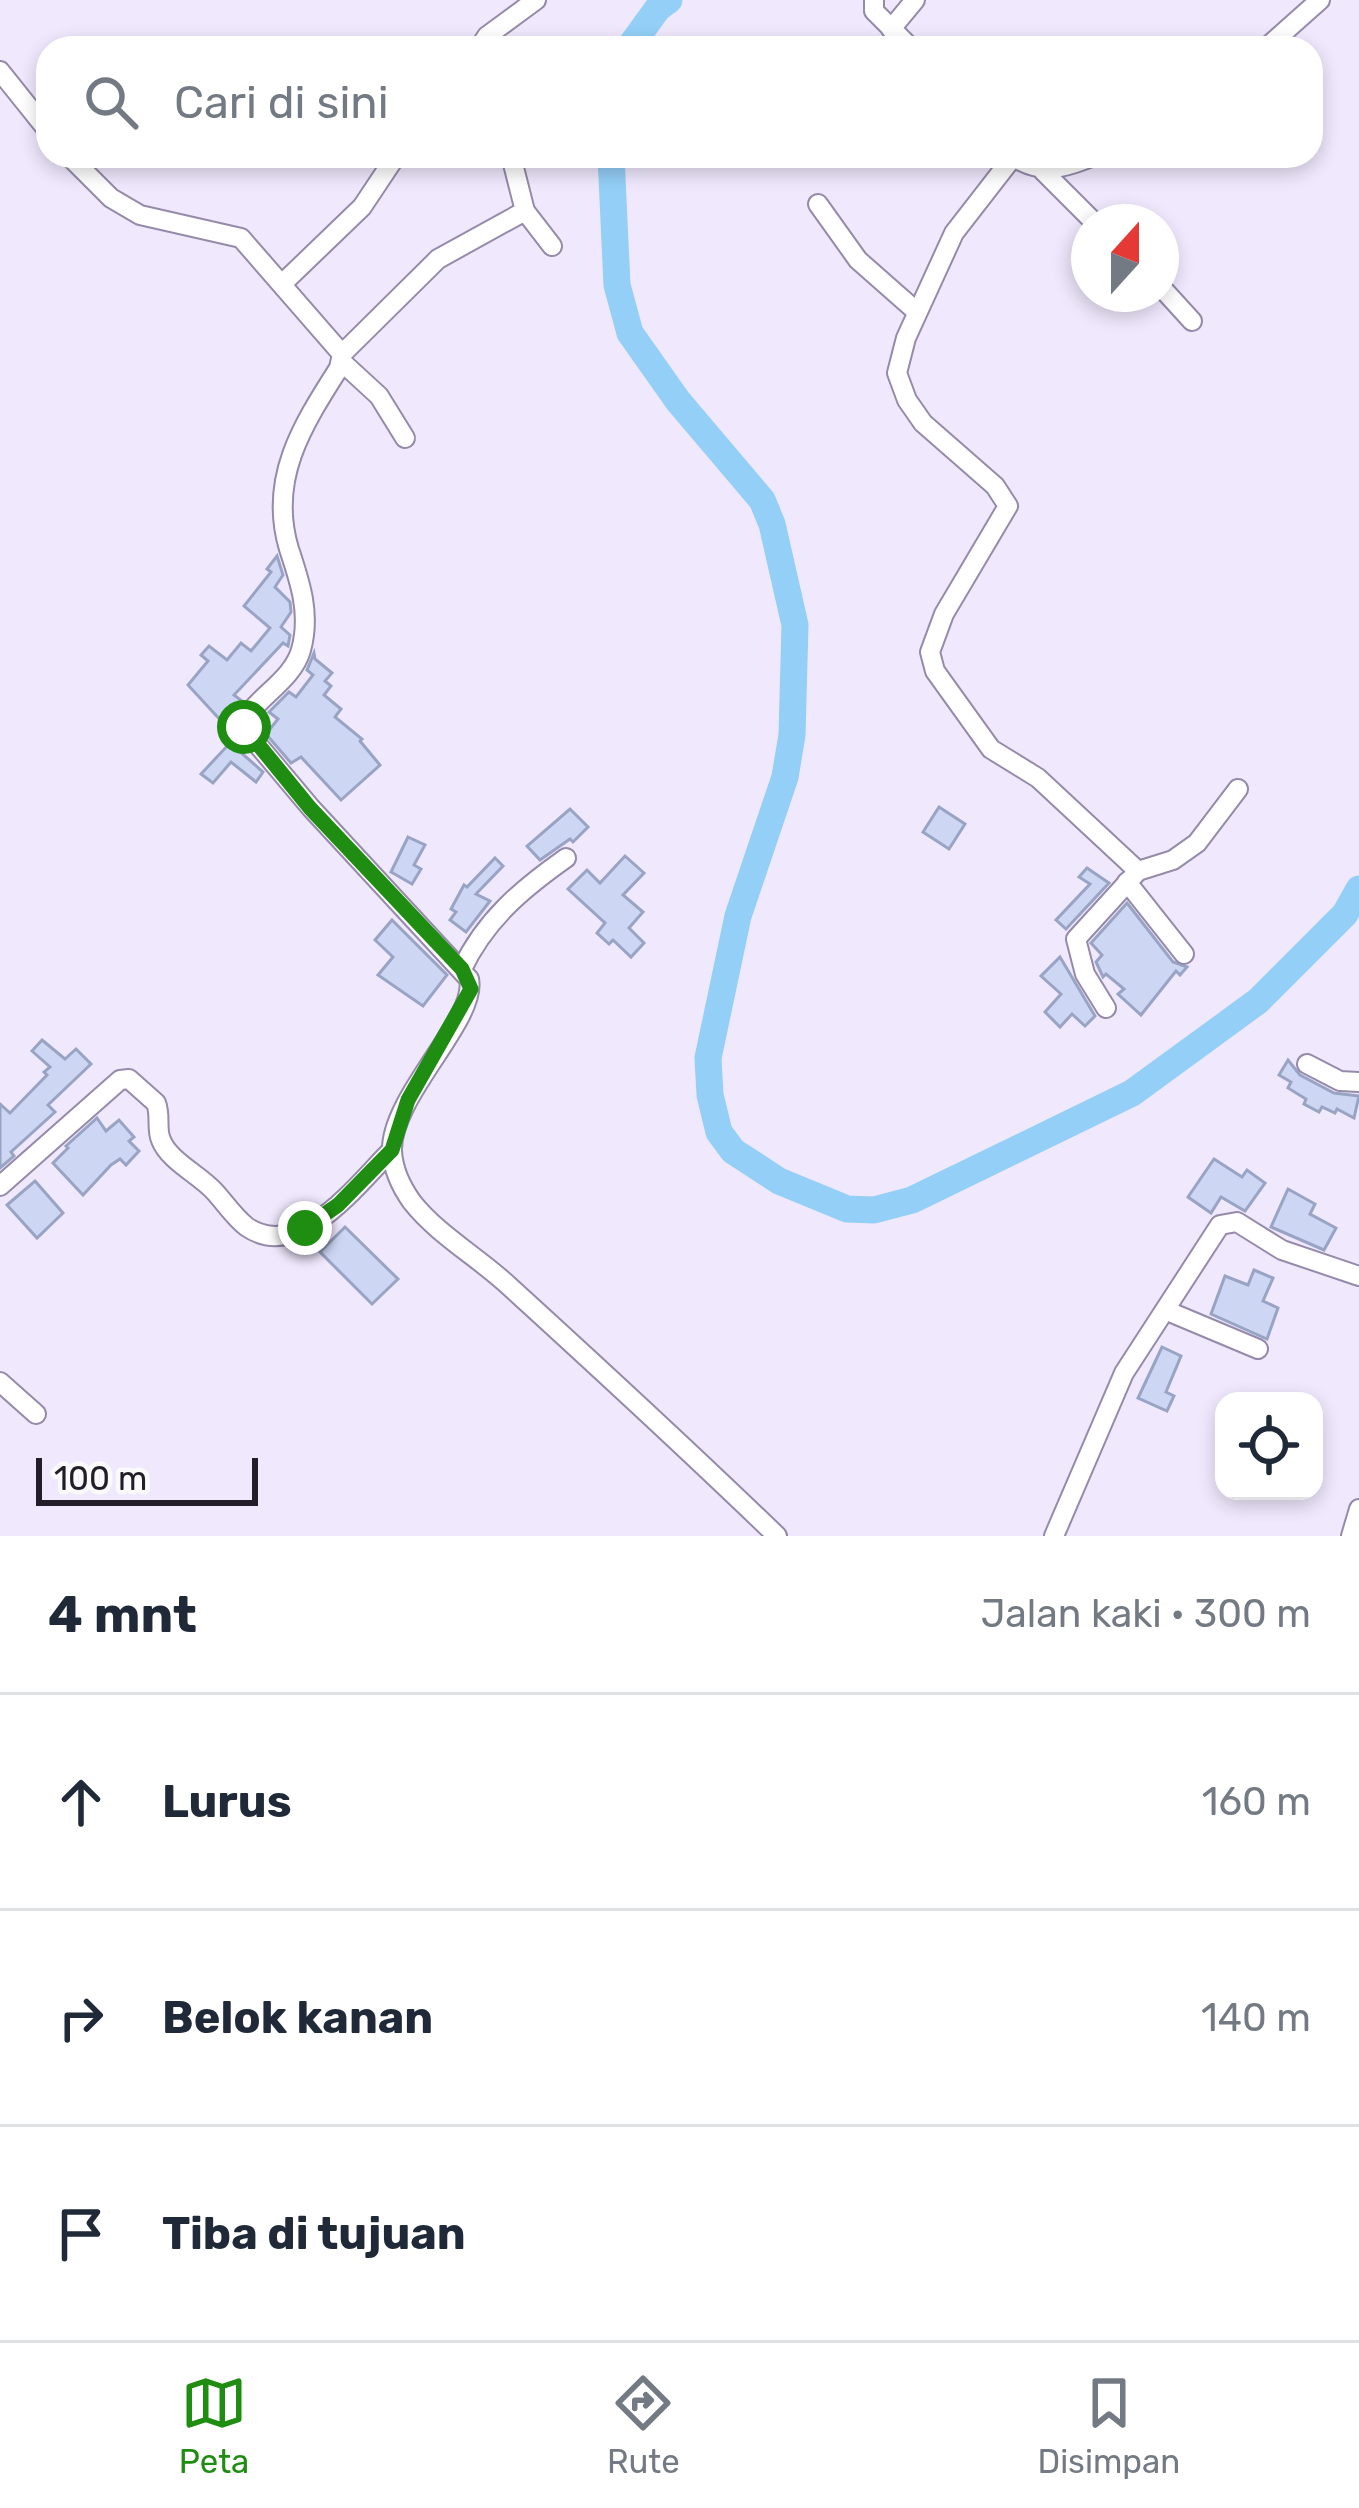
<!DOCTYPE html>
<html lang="id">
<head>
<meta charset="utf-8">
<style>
  body { margin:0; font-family:Rubik,sans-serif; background:#f2f2f3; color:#1f2937 }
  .controls { position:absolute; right:36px; bottom:36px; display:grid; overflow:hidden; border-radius:24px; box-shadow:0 6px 18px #0003 }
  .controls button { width:108px; height:108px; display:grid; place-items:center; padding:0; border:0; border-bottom:3px solid #e0e1e3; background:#fff; color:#1f2937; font:60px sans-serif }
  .compass { position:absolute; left:1071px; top:204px; width:108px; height:108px; border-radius:50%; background:#fff; box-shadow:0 6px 18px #0003; rotate:21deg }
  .scale { position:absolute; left:36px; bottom:30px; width:222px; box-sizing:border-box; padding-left:12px; border:6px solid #221d29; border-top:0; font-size:33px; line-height:42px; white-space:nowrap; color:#221d29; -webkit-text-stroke:9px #fafafa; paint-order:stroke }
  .stop { position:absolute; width:36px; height:36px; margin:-27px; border:9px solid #1e8d11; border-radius:50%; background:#fff }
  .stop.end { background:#1e8d11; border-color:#fff; box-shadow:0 3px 12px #0008 }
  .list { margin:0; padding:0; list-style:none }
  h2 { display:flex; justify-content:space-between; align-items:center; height:156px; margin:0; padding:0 48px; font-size:51px }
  h2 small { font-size:39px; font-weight:400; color:#747a83 }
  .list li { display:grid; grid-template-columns:78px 1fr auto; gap:36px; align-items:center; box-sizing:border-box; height:216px; padding:0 48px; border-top:3px solid #e0e1e3 }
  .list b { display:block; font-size:45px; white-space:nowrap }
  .list em { font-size:39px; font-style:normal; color:#747a83 }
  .icon { flex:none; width:66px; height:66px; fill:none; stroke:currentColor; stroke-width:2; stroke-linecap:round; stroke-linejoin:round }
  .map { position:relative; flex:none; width:1359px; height:1536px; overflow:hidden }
  .search { position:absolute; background:#fff; box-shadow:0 6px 18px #0003; left:36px; right:36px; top:36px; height:132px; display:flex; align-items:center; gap:30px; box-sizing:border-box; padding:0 42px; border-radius:36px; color:#747a83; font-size:45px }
  .sheet { height:804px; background:#fff }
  nav { display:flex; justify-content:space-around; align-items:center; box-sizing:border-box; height:168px; border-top:3px solid #e0e1e3; background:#fff; font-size:33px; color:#747a83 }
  nav a { display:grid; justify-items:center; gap:6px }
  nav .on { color:#1e8d11 }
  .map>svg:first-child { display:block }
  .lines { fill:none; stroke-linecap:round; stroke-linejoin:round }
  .river { stroke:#93cff7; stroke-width:27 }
  .building { fill:#cdd7f4; stroke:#99a4c4; stroke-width:3 }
  .minor-casing { stroke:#968aaa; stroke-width:22 }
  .minor { stroke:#fff; stroke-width:18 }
  .route { stroke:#1e8d11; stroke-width:15 }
</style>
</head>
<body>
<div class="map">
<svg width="1359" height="1536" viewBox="0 0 1359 1536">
  <rect width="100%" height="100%" fill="#f0e9fe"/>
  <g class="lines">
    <g class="river">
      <path d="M629,48L658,8L669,0"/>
      <path d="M611,156L617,285L630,333L678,401L762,500L772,524L795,625L792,735L785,777L738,916L708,1058L710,1095L719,1132L733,1151L779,1181L847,1209L874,1210L912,1200L1132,1093L1258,1001L1345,914L1359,889"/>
    </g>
  </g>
  <g class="building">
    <path d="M277,556L283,575L275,587L290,602L291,612L281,627L290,635L288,646L283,643L234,695L242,701L225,725L188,685L208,661L201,655L209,646L227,660L241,643L251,651L270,628L244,606L271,572L267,569Z"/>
    <path d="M314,653L315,659L332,673L325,681L331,686L324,695L341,709L335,717L362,739L360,741L380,765L341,800L301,757L291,763L266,734L278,719L269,712L289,692L296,697L313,675L307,670Z"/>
    <path d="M230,743L263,772L256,782L231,762L213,783L201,774Z"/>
    <path d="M939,807L965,824L949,849L923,832Z"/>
    <path d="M570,809L588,827L573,842L570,839L540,860L527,846Z"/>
    <path d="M408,837L425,845L414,865L421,869L412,884L391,872Z"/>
    <path d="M625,856L644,873L623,895L643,912L629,928L644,943L631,957L613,940L609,944L597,933L605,923L568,889L587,870L600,883Z"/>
    <path d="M495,858L503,866L476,894L490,901L466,932L450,920L456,912L451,909L464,885L467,887Z"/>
    <path d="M1087,868L1109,883L1066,929L1056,920L1090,884L1079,877Z"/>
    <path d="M1127,903L1173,962L1187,967L1180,975L1176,971L1141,1015L1118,994L1124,989L1106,974L1103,977L1096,962L1102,955L1091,943Z"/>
    <path d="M392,920L447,975L423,1006L378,975L393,957L375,940Z"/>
    <path d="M1060,957L1095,1016L1085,1026L1072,1014L1060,1027L1045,1012L1061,994L1041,976Z"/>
    <path d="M42,1040L65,1059L76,1049L91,1064L48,1105L55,1112L11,1152L14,1156L0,1168V1104L10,1113L47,1075L44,1072L50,1067L32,1051Z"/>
    <path d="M1288,1060L1300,1075L1334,1093L1359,1096L1354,1118L1337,1109L1335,1113L1322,1107L1319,1112L1304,1104L1306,1099L1288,1088L1291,1082L1279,1075Z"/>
    <path d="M97,1118L106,1131L119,1120L134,1137L129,1141L139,1151L126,1165L120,1159L111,1165L83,1195L53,1163L68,1148L66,1146Z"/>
    <path d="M1214,1159L1242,1177L1247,1170L1265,1183L1245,1211L1221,1197L1211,1213L1188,1197Z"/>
    <path d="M35,1181L63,1213L37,1238L7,1205Z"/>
    <path d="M1288,1189L1315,1204L1310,1214L1336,1228L1324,1250L1271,1227Z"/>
    <path d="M345,1227L398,1279L372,1304L320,1252Z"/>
    <path d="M1254,1270L1273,1278L1263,1301L1278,1308L1267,1339L1211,1314L1225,1276L1248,1285Z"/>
    <path d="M1162,1347L1181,1356L1166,1392L1174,1396L1167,1411L1138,1398Z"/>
  </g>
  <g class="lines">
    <defs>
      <g id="minor">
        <path d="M874,0V11L911,48"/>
        <path d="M891,29L915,0"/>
        <path d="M479,48L487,36L536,0"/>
        <path d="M1266,48L1320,0"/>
        <path d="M0,71L48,131"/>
        <path d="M69,156L111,198L140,215L241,238L342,354L339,368C302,426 268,479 289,549C300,582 311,614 301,650C293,679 259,696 243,721L248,733L311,808L469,979C478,1019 390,1097 392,1151C393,1169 402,1188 412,1202C438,1235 478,1257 509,1286C599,1368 689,1451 777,1536"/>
        <path d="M511,156L525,211"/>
        <path d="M1012,156C1042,176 1063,168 1094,156"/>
        <path d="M1013,157L954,233L906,338L897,373L907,400L923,423L995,486L1008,506L944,614L930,652L935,671L991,749L1038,778L1138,871"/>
        <path d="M1043,171L1094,222"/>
        <path d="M818,204L858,260L917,312"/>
        <path d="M282,284L362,207L396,156"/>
        <path d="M1161,287L1192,321"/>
        <path d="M342,354L438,259L525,211L552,246"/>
        <path d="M342,362L379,396L405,438"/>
        <path d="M1127,882L1184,954"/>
        <path d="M462,969C485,920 522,889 566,858"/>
        <path d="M1106,1008L1085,974L1076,939L1138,871L1173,860L1197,843L1238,789"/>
        <path d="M1307,1064L1340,1081L1359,1082"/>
        <path d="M0,1186L120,1080L129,1079L156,1103C161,1115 156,1129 161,1140C169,1161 200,1175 215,1192C225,1203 235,1218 247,1227C300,1263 358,1183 392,1150"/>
        <path d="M1165,1310L1258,1349"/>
        <path d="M0,1382L36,1414"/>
        <path d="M1054,1536L1124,1373L1220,1225L1237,1222L1282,1250L1359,1276"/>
        <path d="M1351,1536L1359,1509"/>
      </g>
    </defs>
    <use href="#minor" class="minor-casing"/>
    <use href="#minor" class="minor"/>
  </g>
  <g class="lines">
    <path class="route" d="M244,727L310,808L462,969L471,989L408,1100L392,1150L338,1205L305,1228"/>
  </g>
</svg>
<div class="controls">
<button><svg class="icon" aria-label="locate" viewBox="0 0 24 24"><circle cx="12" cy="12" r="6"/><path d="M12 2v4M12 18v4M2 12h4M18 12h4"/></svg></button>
</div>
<svg class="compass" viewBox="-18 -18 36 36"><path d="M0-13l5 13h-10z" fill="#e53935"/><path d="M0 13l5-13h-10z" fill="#747a83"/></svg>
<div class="scale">100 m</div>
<div class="stop" style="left:244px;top:727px"></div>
<div class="stop end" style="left:305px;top:1228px"></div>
<div class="search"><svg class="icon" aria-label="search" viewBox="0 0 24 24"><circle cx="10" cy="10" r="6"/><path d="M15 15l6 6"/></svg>Cari di sini</div>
</div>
<section class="sheet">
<h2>4 mnt<small>Jalan kaki · 300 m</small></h2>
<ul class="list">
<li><svg class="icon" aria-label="ahead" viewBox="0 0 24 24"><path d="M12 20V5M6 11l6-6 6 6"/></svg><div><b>Lurus</b></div><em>160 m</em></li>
<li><svg class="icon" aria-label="right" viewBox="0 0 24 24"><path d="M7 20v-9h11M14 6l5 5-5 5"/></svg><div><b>Belok kanan</b></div><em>140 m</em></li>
<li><svg class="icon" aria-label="arrive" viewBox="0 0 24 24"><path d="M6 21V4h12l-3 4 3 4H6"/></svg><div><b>Tiba di tujuan</b></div></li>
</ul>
</section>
<nav>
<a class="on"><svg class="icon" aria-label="map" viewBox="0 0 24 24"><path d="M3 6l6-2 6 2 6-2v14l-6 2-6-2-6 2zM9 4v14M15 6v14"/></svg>Peta</a>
<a><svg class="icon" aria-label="directions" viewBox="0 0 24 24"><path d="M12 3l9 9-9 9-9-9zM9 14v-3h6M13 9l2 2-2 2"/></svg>Rute</a>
<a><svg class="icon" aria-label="saved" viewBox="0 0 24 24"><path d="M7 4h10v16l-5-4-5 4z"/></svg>Disimpan</a>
</nav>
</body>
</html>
